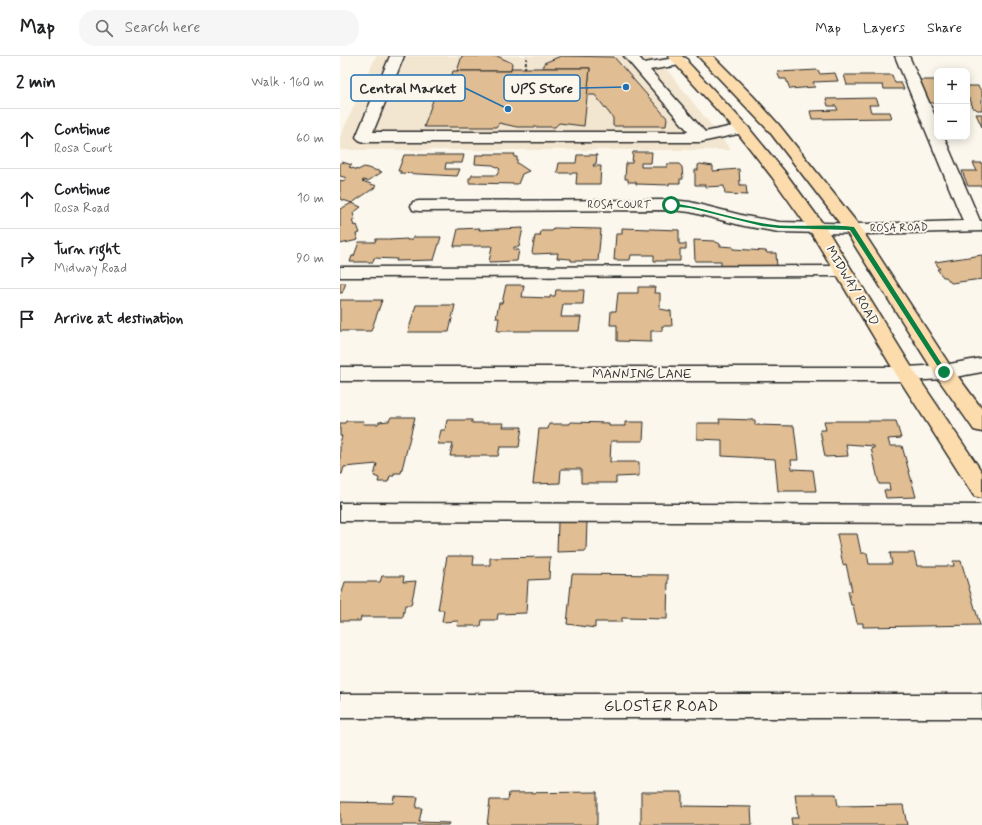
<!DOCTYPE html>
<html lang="en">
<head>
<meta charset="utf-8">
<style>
  body { margin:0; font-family:Mynerve,sans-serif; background:#f6f6f6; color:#202124 }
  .controls { position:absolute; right:12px; top:12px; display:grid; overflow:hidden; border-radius:8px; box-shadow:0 2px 10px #0003 }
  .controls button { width:36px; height:36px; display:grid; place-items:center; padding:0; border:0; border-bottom:1px solid #e0e0e0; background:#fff; color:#202124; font:20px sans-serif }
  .stop { position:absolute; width:12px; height:12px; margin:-9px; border:3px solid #0b8043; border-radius:50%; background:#fff }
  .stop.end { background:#0b8043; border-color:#fff; box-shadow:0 1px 4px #0008 }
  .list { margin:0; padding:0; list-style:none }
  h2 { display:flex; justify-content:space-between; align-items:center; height:52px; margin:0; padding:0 16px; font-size:17px }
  h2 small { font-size:13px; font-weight:400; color:#757577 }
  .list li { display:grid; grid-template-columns:26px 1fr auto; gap:12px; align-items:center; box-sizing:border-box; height:60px; padding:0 16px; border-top:1px solid #e0e0e0 }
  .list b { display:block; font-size:15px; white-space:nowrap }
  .list p { margin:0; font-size:13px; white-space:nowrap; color:#757577 }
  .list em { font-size:13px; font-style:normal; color:#757577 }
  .icon { flex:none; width:22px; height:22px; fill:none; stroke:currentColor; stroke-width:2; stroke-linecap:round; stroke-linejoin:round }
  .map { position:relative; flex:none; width:642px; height:769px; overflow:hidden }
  header { display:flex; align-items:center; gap:24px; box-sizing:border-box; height:56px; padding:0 20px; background:#fff; border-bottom:1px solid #e0e0e0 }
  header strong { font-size:19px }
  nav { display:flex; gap:22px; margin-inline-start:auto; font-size:14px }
  .search { width:280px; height:36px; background:#f6f6f6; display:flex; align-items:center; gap:10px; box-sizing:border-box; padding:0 14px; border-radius:16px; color:#757577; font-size:15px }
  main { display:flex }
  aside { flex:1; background:#fff }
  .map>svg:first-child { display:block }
  .built { fill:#f3e6d1 }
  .building { fill:#e0bd92; stroke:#2b2b2b }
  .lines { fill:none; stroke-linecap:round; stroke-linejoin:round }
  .minor-casing { stroke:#2b2b2b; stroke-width:3 }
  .major-casing { stroke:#2b2b2b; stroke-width:3 }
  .path { stroke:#2b2b2b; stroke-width:2; stroke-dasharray:2 2; stroke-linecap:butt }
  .minor { fill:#fbf7ec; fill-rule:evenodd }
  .major { fill:#fcdcac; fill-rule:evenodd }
  .route { fill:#0b8043 }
  .labels { text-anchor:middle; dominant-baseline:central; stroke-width:4; stroke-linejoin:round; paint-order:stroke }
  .far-street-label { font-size:11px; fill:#2b2b2b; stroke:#fbf7ec }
  .street-label { font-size:13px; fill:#2b2b2b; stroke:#fbf7ec }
  .near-street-label { font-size:16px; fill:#2b2b2b; stroke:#fbf7ec }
  .leader { fill:none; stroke:#1f6fb2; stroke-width:1.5 }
  .callout-dot { fill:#1f6fb2; stroke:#fbf7ec; stroke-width:1.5 }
  .callout { fill:#fbf7ec; stroke:#1f6fb2; stroke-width:1.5 }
  .callout-label { font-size:14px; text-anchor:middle; font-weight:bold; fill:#2b2b2b }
</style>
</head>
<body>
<header>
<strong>Map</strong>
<div class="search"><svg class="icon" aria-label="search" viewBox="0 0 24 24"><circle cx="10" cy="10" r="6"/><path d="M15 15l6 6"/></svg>Search here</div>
<nav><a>Map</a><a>Layers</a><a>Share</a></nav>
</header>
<main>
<aside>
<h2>2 min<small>Walk · 160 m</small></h2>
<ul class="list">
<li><svg class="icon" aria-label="ahead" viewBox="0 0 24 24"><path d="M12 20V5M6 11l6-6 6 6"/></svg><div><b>Continue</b><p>Rosa Court</p></div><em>60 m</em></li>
<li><svg class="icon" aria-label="ahead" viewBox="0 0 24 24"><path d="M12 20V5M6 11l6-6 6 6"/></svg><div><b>Continue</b><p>Rosa Road</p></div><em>10 m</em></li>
<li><svg class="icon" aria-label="right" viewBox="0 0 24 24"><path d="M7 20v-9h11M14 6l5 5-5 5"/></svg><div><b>Turn right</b><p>Midway Road</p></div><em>90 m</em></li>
<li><svg class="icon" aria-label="arrive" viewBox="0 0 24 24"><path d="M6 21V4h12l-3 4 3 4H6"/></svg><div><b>Arrive at destination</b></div></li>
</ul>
</aside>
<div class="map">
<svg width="642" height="769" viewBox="0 0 642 769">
  <rect width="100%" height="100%" fill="#fbf7ec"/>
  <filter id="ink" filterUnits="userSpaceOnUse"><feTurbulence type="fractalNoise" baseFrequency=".025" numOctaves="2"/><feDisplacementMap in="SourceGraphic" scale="8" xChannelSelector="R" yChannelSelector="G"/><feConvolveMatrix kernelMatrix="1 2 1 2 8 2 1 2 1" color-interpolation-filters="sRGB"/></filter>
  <g filter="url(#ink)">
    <path class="built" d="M36,0H311L328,15L391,94H0V81Z"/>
    <g class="building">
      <path d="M122,0H157L172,7L171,15H117Z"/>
      <path d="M221,0L274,1L327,62L326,70H273V62L255,39H247L250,12H203L204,7Z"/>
      <path d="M171,12H250L244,70L219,67L215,71H177L159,67L156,71H84L97,32H108L113,15H171Z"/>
      <path d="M478,14L480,18L495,17L498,25L473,26L475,31L450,33L446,23H440L437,16Z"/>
      <path d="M504,19H552L555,27H561L564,33H544L543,29H507Z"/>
      <path d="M580,24H597V47H590Z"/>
      <path d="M627,28L628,30H638L642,36V54H637L635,52H633L630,43H627Z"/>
      <path d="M536,42L539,49H529L531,56H550L552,62L472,63L470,55L498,54L496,50H488L486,43Z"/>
      <path d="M636,58H642V71Z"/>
      <path d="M293,96H312L311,107H301V111H327V108H339L342,111L343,123H340V127H329V129L296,128V126H288V123H285L286,107H292Z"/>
      <path d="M144,98H175L174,101H177V107L189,115L182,118L178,128L129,127V122H131L132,119H157L160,113L153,109L135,108L136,99H144Z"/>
      <path d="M64,99H124L122,107H106L105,113H120L117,120L60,117L61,115H58Z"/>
      <path d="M237,99H257L256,108H254L253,110H261L260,128H236L237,117H217L219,107H236Z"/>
      <path d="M2,106L12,109L9,111L18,114L24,111L42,116L28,125L24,124L22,125L37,130L12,147L0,143V124L3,125L7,122L0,120V107Z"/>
      <path d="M633,107H642V130H628L622,115H637Z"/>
      <path d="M360,108L373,110V115L399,113L400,129H406L407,139L385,138L384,130L365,131V129H355V114H358V109Z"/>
      <path d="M12,147L21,151L13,157L15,164H12L14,170L17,169L20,177L16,178L18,184L0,188V153Z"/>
      <path d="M140,172L139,174L183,172L179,191H174V194H179L177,205L149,206L152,190H114L118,173Z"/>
      <path d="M213,172L261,173L258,205H231V203L217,202L218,197L194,198L192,197L195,180H200L201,175H212Z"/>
      <path d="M282,172L339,174V188H346V193H340V205H314V199H291L290,204H274L276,178H282Z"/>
      <path d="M73,181H101L94,204L56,205L57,203L34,202L33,206H10L12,200H14L19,186H35L36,183H50L49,184L67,183V184H72Z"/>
      <path d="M354,184L374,185L380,188V190L393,191V193L426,195L427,197H436L437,212H393V210H381V205H355Z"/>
      <path d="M642,199V223L611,227L606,221H603L597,213H600L595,206Z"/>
      <path d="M0,227H6L2,237H0Z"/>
      <path d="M166,229H184L182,241L210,242V240H215L216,234H244L243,248H223L221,261H241L239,275H157L159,262H156L159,247H162Z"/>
      <path d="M298,231H315L314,237H320V253L331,255L332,270H322V275H311V286L277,285V269H270L271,255H276L278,237H298Z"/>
      <path d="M0,244H42L31,275H0Z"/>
      <path d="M76,249H115L109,276H68Z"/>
      <path d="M51,361H75L61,417H54V420H50L48,426H38L39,422L34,420L37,408L4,411L2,418H0V387L2,380H0V367H5L6,365H24L23,368H38L39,366L49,365Z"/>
      <path d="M379,363L415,364V369L454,370L458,404H451L452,413L473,414L476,435H438L435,403L382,400V384L357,383V367H380Z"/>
      <path d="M107,364H132V367H164L163,371H182L179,391H160L158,400H110L113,388H98L101,374H105Z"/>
      <path d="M484,365H556L561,382L548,383L550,390H562L576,441L546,442L544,434H550L549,428H539L531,392H534V390L506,388L508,400L485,401L480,374H486Z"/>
      <path d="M230,366L269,367V370H285V366H304L303,385H271L270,406H299V420L276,421V427H241V413H221L220,427L193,428L199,373H208L209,368H230Z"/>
      <path d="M223,462L247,465L246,495L217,496L218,466H222Z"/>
      <path d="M497,478H517L521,497H527L529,508H552L550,497H574L577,510H614L613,505H621L640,569L523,571V567H517L513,549H511L508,535H512L506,508L503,509Z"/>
      <path d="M107,500H134L133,509H150V502L210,501L209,523L188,524L186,557L158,558L157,564H142L141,570H117L118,565L102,566L104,554H98Z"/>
      <path d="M232,518L328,519L327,563L282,562L281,566H255V572L227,568Z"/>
      <path d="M42,520H64L63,526L76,525L71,549H65L63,561H21L20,565H0V544L5,526H40Z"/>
      <path d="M257,736V769H147L150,744H168L169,737Z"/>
      <path d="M301,736H342V750L411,751L412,769H301Z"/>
      <path d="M455,738H496L498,750L563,749L567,769H452L451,762H458Z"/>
      <path d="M54,740L78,741L76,752H82L79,766L109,767L108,769H0V746L53,747Z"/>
    </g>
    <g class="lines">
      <defs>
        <g id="minor">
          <path d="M50,0H64L33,76H349L284,0H298L304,7L341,1L346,2L348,5L346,8L310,14L365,76L402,68L407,70L410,73L407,76L361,86H24L19,84L16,81Z"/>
          <path d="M555,0H569L597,65V81H604L640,165H642V175L527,178L439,176L404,170L350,156L331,154L79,155L73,154L71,150L73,146L79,145L331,144L350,146L405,160L439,166L527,168L623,165Z"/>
          <path d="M503,210L509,211L512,215L509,219L503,220L0,221V211Z"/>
          <path d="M642,302V316L604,323L566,325H0V311H566L604,309Z"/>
          <path d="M0,447L642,449V467L0,465Z"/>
          <rect x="0" y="638" width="642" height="24"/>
        </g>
        <g id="major">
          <path d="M328,0H342L407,70L444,115L486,172L574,315L642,416V442L634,440L556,318L469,173L432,121L397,76Z"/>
          <path d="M358,0H373L413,40L439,69L518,168L611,311L642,353V376L634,374L597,321L505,174L429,75Z"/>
        </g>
      </defs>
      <use href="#minor" class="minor-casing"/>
      <use href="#major" class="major-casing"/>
      <path class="path" d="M185,12L187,0"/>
      <use href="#minor" class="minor"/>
      <use href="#major" class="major"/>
    </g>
  </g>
  <path class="route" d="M331,147C362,151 391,162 421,167C452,173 483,167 514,171L607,316L602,317L510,174L439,172L422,170L350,152L329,150Z"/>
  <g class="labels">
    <g class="far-street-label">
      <text x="279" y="149">ROSA COURT</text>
      <text transform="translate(559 172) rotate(-1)">ROSA ROAD</text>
    </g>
    <g class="street-label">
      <text transform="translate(512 230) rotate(59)">MIDWAY ROAD</text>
      <text x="302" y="318">MANNING LANE</text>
    </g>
    <g class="near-street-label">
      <text x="321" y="650">GLOSTER ROAD</text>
    </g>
  </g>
  <path class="leader" d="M286 31L240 32M168 53L125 32"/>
  <g class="callout-dot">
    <circle cx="286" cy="31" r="4"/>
    <circle cx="168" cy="53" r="4"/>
  </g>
  <g class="callout">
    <rect x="164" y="19" width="76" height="26" rx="4"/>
    <rect x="11" y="19" width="114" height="26" rx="4"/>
  </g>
  <g class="callout-label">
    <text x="202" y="37">UPS Store</text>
    <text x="68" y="37">Central Market</text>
  </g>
</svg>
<div class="controls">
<button>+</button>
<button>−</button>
</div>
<div class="stop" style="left:331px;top:149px"></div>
<div class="stop end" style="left:604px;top:316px"></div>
</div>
</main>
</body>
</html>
